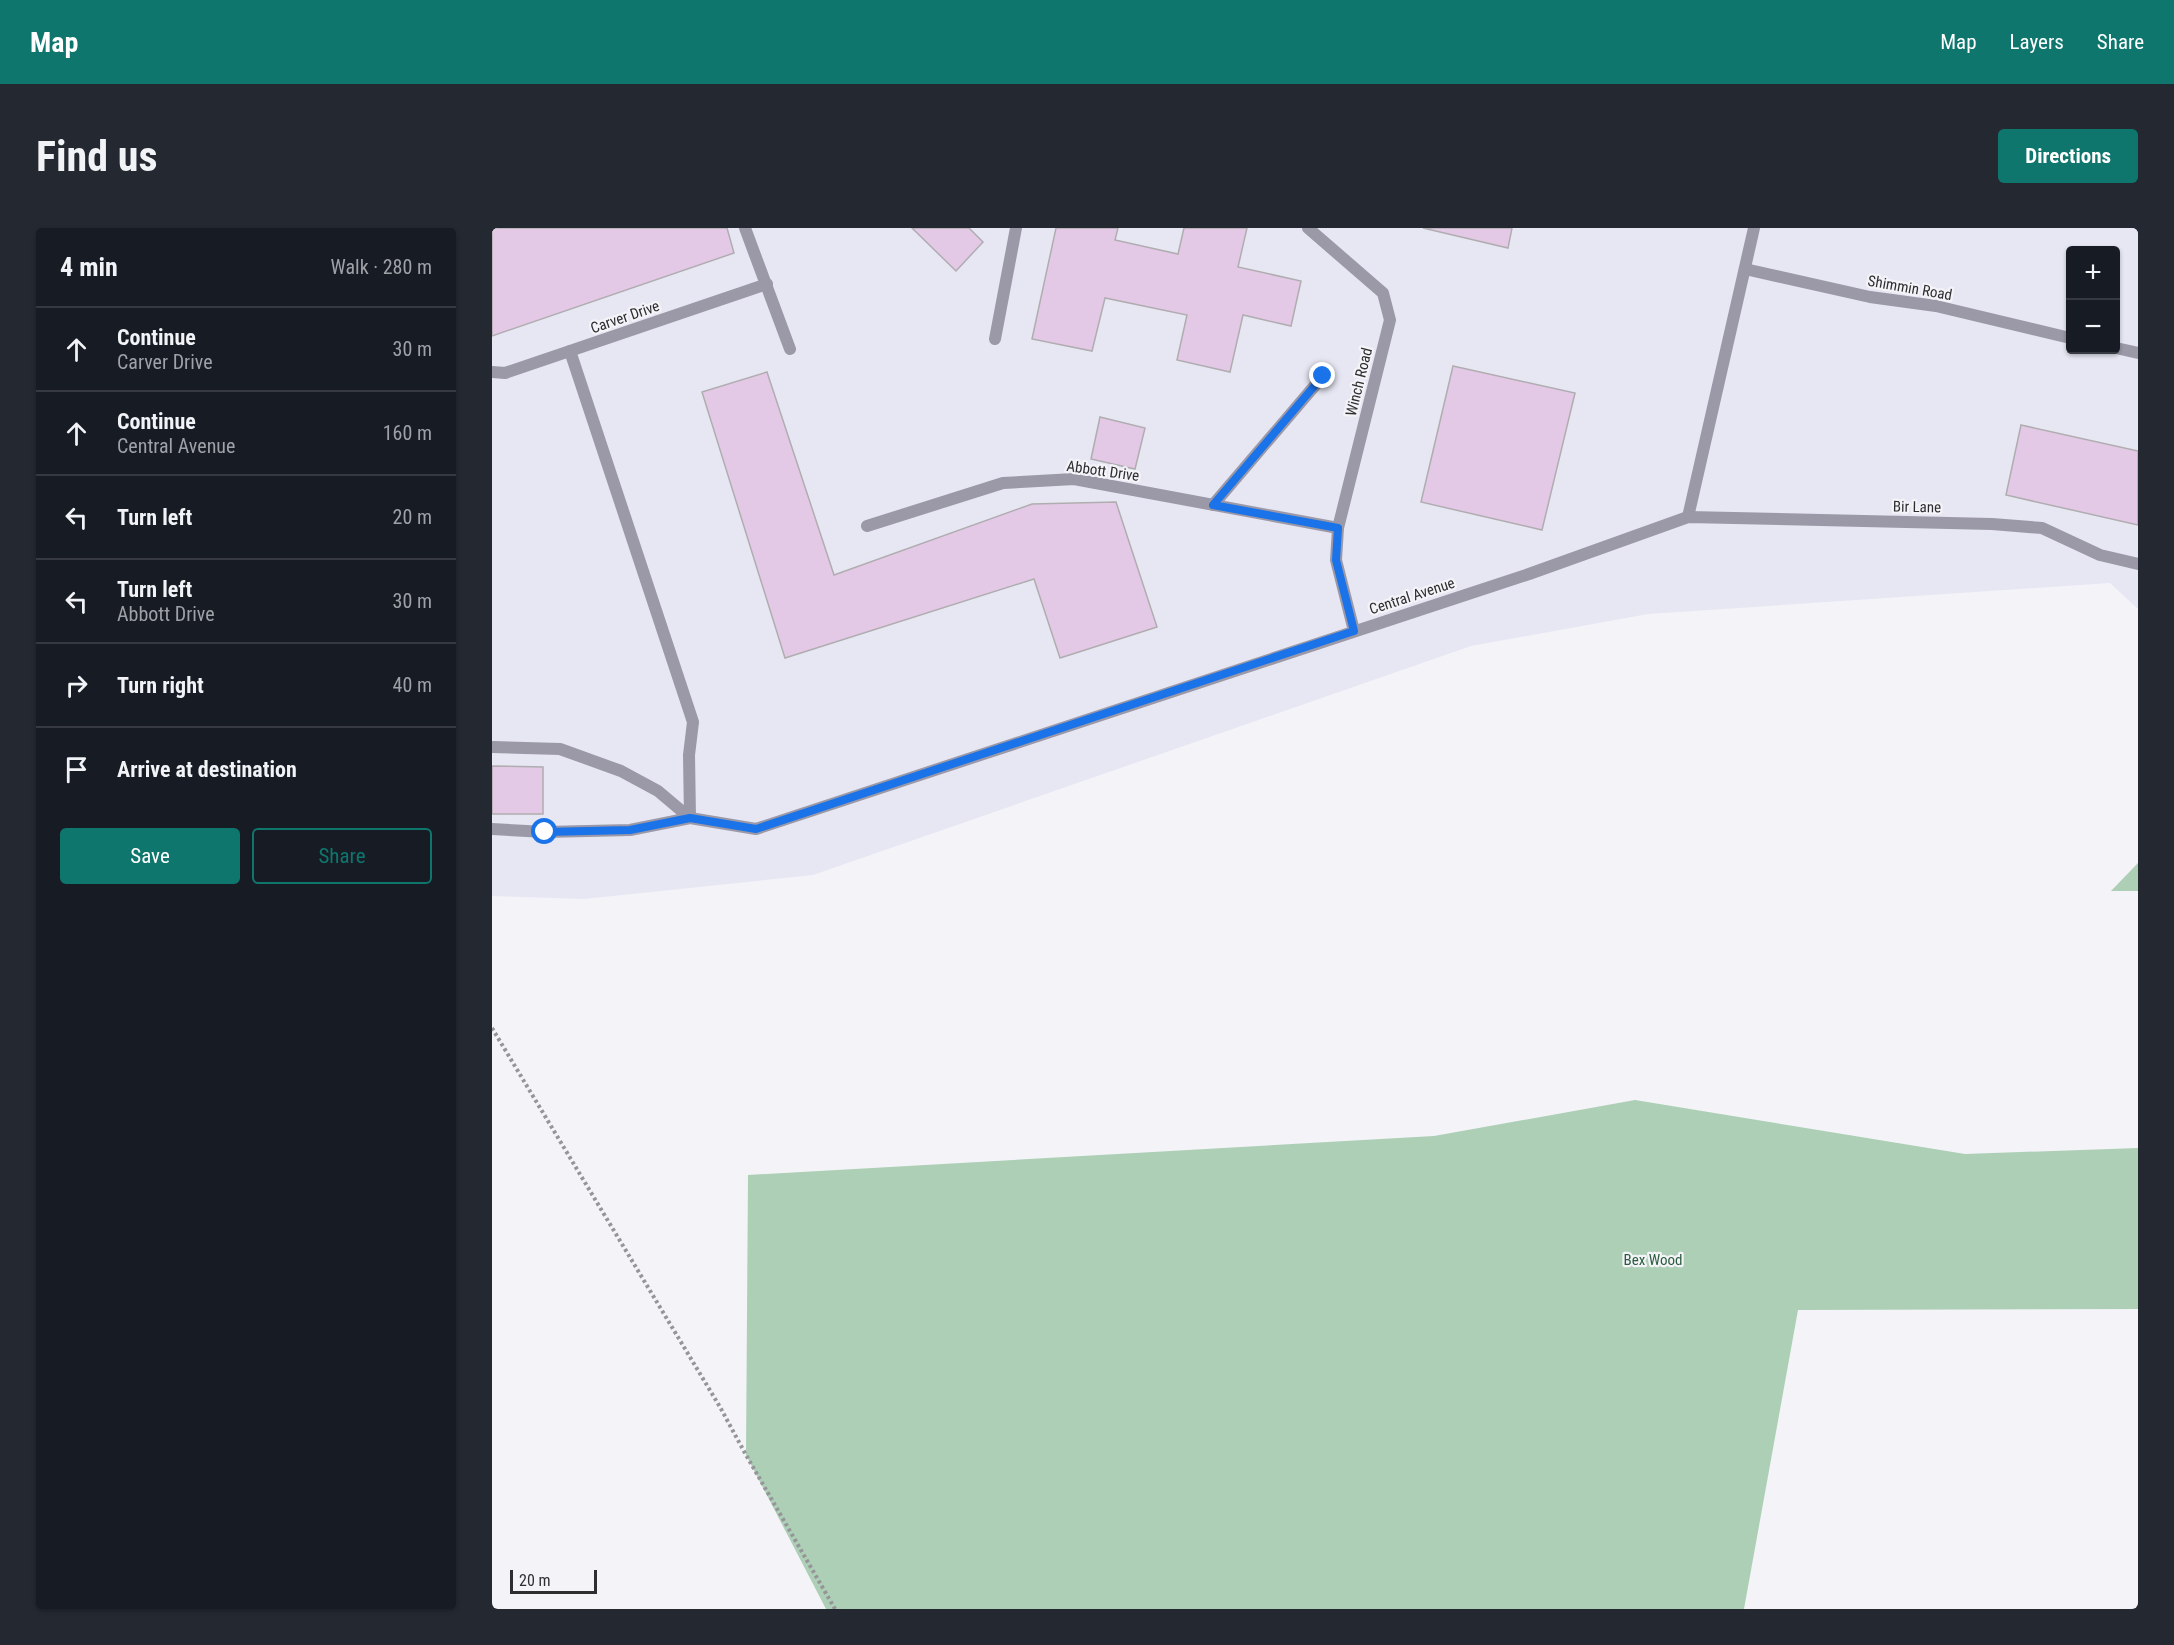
<!DOCTYPE html>
<html lang="en">
<head>
<meta charset="utf-8">
<style>
  body { margin:0; font-family:"Roboto Condensed",sans-serif; background:#242831; color:#f1f3f6 }
  .controls { position:absolute; right:18px; top:18px; display:grid; overflow:hidden; border-radius:6px; box-shadow:0 2px 4px #0004 }
  .controls button { width:54px; height:54px; display:grid; place-items:center; padding:0; border:0; border-bottom:2px solid #363941; background:#171b24; color:#f1f3f6; font:30px sans-serif }
  .scale { position:absolute; left:18px; bottom:15px; width:87px; box-sizing:border-box; padding-left:6px; border:3px solid #2e2e30; border-top:0; font-size:16px; line-height:21px; white-space:nowrap; color:#2e2e30; -webkit-text-stroke:4px #f3f3f8; paint-order:stroke }
  .stop { position:absolute; width:18px; height:18px; margin:-14px; border:4px solid #1a73e8; border-radius:50%; background:#fff }
  .stop.end { background:#1a73e8; border-color:#fff; box-shadow:0 2px 6px #0008 }
  .list { margin:0; padding:0; list-style:none }
  h2 { display:flex; justify-content:space-between; align-items:center; height:78px; margin:0; padding:0 24px; font-size:26px }
  h2 small { font-size:20px; font-weight:400; color:#9ea1a6 }
  .list li { display:grid; grid-template-columns:39px 1fr auto; gap:18px; align-items:center; box-sizing:border-box; height:84px; padding:0 24px; border-top:2px solid #363941 }
  .list b { display:block; font-size:22px; white-space:nowrap }
  .list p { margin:0; font-size:20px; white-space:nowrap; color:#9ea1a6 }
  .list em { font-size:20px; font-style:normal; color:#9ea1a6 }
  .actions { display:flex; gap:12px; padding:18px 24px }
  .actions a { flex:1; padding:14px 0; border:2px solid #0f766e; border-radius:6px; text-align:center; font-size:21px; color:#0f766e }
  .actions .main { background:#0f766e; color:#fff }
  .icon { flex:none; width:33px; height:33px; fill:none; stroke:currentColor; stroke-width:2; stroke-linecap:round; stroke-linejoin:round }
  .map { position:relative; flex:none; width:1646px; height:1381px; overflow:hidden; border-radius:6px }
  header { display:flex; align-items:center; gap:36px; box-sizing:border-box; height:84px; padding:0 30px; background:#0f766e; color:#fff }
  header strong { font-size:28px }
  nav { display:flex; gap:33px; margin-inline-start:auto; font-size:21px }
  .intro { display:flex; align-items:center; justify-content:space-between; box-sizing:border-box; height:144px; padding:0 36px }
  h1 { margin:0; font-size:42px }
  .button { padding:15px 27px; border-radius:6px; background:#0f766e; color:#fff; font-size:21px; font-weight:700 }
  main { display:flex; gap:36px; padding:0 36px }
  aside { flex:1; background:#171b24; border-radius:6px; box-shadow:0 2px 4px #0004 }
  .map>svg:first-child { display:block }
  .built { fill:#e6e7f3; fill-rule:evenodd }
  .green { fill:#adcfb6 }
  .building { fill:#e4c9e7; stroke:#b0adb0; stroke-width:1.5 }
  .lines { fill:none; stroke-linecap:round; stroke-linejoin:round }
  .path { stroke:#959599; stroke-width:4; stroke-dasharray:3 3; stroke-linecap:butt }
  .lane { stroke:#9b98a7; stroke-width:12 }
  .route { stroke:#1a73e8; stroke-width:8 }
  .labels { text-anchor:middle; dominant-baseline:central; stroke-width:4.5; stroke-linejoin:round; paint-order:stroke }
  .street-label { font-size:15px; fill:#2e2e30; stroke:#f3f3f8 }
  .park-label { font-size:15px; fill:#295d3c; stroke:#f3f3f8 }
</style>
</head>
<body>
<header>
<strong>Map</strong>
<nav><a>Map</a><a>Layers</a><a>Share</a></nav>
</header>
<div class="intro"><h1>Find us</h1><a class="button">Directions</a></div>
<main>
<aside>
<h2>4 min<small>Walk · 280 m</small></h2>
<ul class="list">
<li><svg class="icon" aria-label="ahead" viewBox="0 0 24 24"><path d="M12 20V5M6 11l6-6 6 6"/></svg><div><b>Continue</b><p>Carver Drive</p></div><em>30 m</em></li>
<li><svg class="icon" aria-label="ahead" viewBox="0 0 24 24"><path d="M12 20V5M6 11l6-6 6 6"/></svg><div><b>Continue</b><p>Central Avenue</p></div><em>160 m</em></li>
<li><svg class="icon" aria-label="left" viewBox="0 0 24 24"><path d="M17 20v-9H6M10 6l-5 5 5 5"/></svg><div><b>Turn left</b></div><em>20 m</em></li>
<li><svg class="icon" aria-label="left" viewBox="0 0 24 24"><path d="M17 20v-9H6M10 6l-5 5 5 5"/></svg><div><b>Turn left</b><p>Abbott Drive</p></div><em>30 m</em></li>
<li><svg class="icon" aria-label="right" viewBox="0 0 24 24"><path d="M7 20v-9h11M14 6l5 5-5 5"/></svg><div><b>Turn right</b></div><em>40 m</em></li>
<li><svg class="icon" aria-label="arrive" viewBox="0 0 24 24"><path d="M6 21V4h12l-3 4 3 4H6"/></svg><div><b>Arrive at destination</b></div></li>
</ul>
<div class="actions"><a class="main">Save</a><a>Share</a></div>
</aside>
<div class="map">
<svg width="1646" height="1381" viewBox="0 0 1646 1381">
  <rect width="100%" height="100%" fill="#f3f3f8"/>
  <path class="built" d="M0,0H1646V381L1618,355L1156,386L979,418L321,647L92,671L0,668ZM1578,22H1624V122H1578Z"/>
  <g class="green">
    <path d="M1646,635V663H1619Z"/>
    <path d="M1143,872L1473,926L1646,920V1081L1306,1082L1252,1381H334L254,1227L256,947L942,908Z"/>
  </g>
  <g class="building">
    <path d="M0,0H235L242,25L0,108Z"/>
    <path d="M420,0H477L491,14L464,43Z"/>
    <path d="M564,0H626L623,12L686,26L692,0H755L746,39L809,53L799,98L751,87L738,144L685,132L695,87L613,70L600,123L540,111Z"/>
    <path d="M931,0H1020L1016,20Z"/>
    <path d="M961,138L1083,165L1050,302L929,274Z"/>
    <path d="M275,144L342,347L540,276L624,274L665,399L568,430L542,351L293,430L210,164Z"/>
    <path d="M608,189L653,200L643,241L599,231Z"/>
    <path d="M1529,197L1646,223V297L1514,267Z"/>
    <path d="M0,538L51,539V586H0Z"/>
  </g>
  <g class="lines">
    <path class="path" d="M0,800L228,1179L254,1227L343,1381"/>
    <g class="lane">
      <path d="M253,0L298,121"/>
      <path d="M816,0L891,65L898,92L846,300L844,332L862,403"/>
      <path d="M1253,41L1378,69L1444,78L1578,110"/>
      <path d="M503,111L524,0"/>
      <path d="M1624,120L1646,125"/>
      <path d="M78,123L201,494L197,527L198,590"/>
      <path d="M0,144L13,145L275,56"/>
      <path d="M721,277L831,148"/>
      <path d="M1196,289L1262,0"/>
      <path d="M375,298L511,255L582,251L846,300"/>
      <path d="M0,519L68,521L129,543L166,563L198,590"/>
      <path d="M0,601L53,604L138,602L198,590L264,601L1037,346L1196,289L1500,296L1550,300L1608,327L1646,336"/>
    </g>
  </g>
  <g class="lines">
    <path class="route" d="M53,604L138,602L198,590L264,601L862,403L844,332L846,300L721,277L831,148"/>
  </g>
  <g class="labels">
    <g class="street-label">
      <text transform="translate(1418 60) rotate(10)">Shimmin Road</text>
      <text transform="translate(133 89) rotate(-19)">Carver Drive</text>
      <text transform="translate(867 154) rotate(-76)">Winch Road</text>
      <text transform="translate(611 243) rotate(8)">Abbott Drive</text>
      <text transform="translate(1425 279) rotate(1)">Bir Lane</text>
      <text transform="translate(920 368) rotate(-18)">Central Avenue</text>
    </g>
    <g class="park-label">
      <text x="1161" y="1032">Bex Wood</text>
    </g>
  </g>
</svg>
<div class="controls">
<button>+</button>
<button>−</button>
</div>
<div class="scale">20 m</div>
<div class="stop" style="left:53px;top:604px"></div>
<div class="stop end" style="left:831px;top:148px"></div>
</div>
</main>
</body>
</html>
